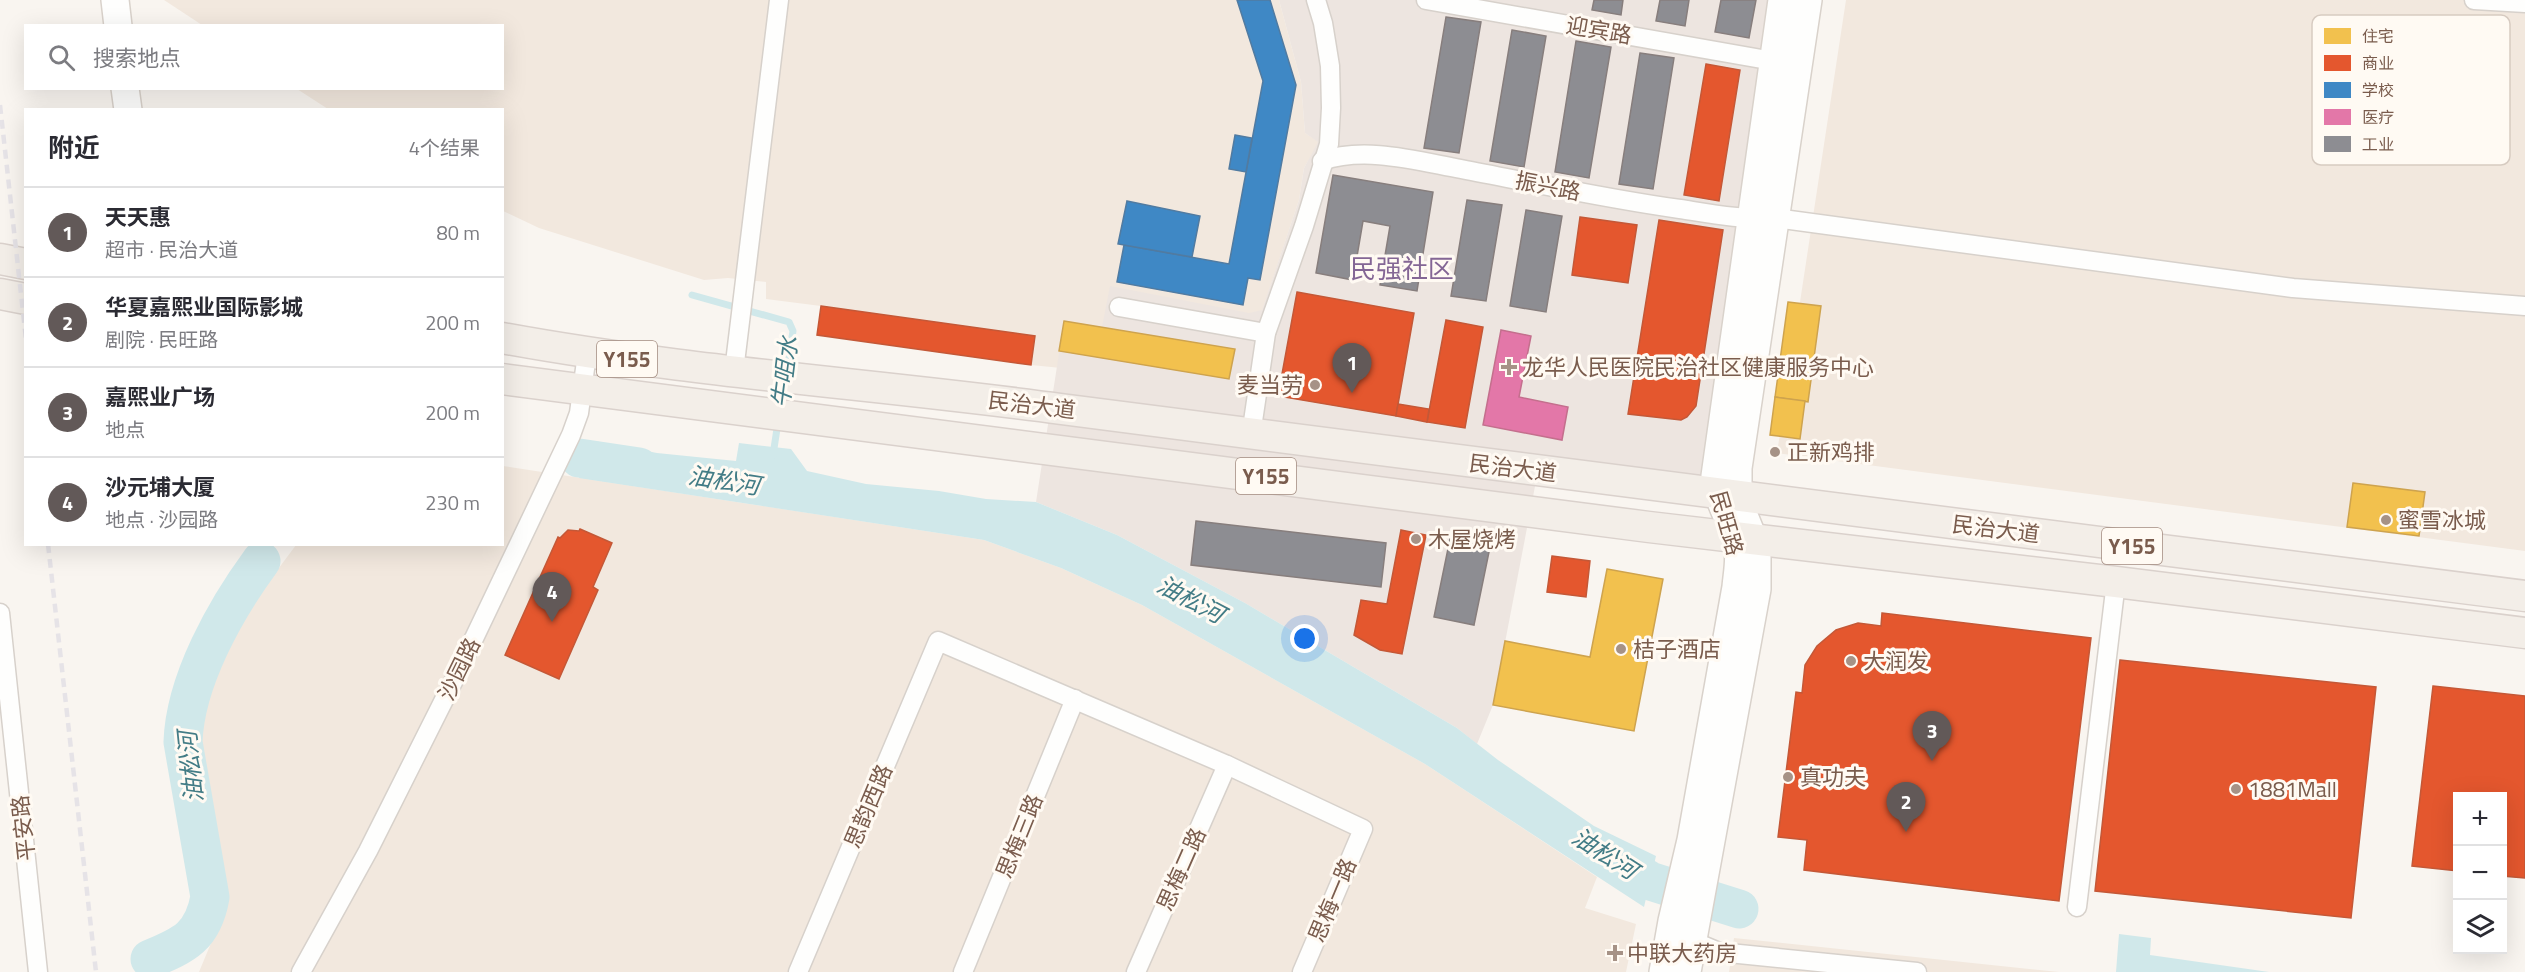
<!DOCTYPE html>
<html lang="zh">
<head>
<meta charset="utf-8">
<style>
  body { margin:0; font-family:"Titillium Web","Noto Sans SC",sans-serif; background:#f7f7f7; color:#2b2b33 }
  .controls { position:absolute; right:18px; bottom:18px; display:grid; overflow:hidden; border-radius:0px; box-shadow:0 6px 24px #0002 }
  .controls button { width:54px; height:54px; display:grid; place-items:center; padding:0; border:0; border-bottom:2px solid #e1e1e2; background:#fff; color:#2b2b33; font:30px sans-serif }
  .you { position:absolute; left:1305px; top:639px; width:21px; height:21px; margin:-15px; border:4px solid #fff; border-radius:50%; background:#1a73e8; box-shadow:0 0 0 9px #1a73e833 }
  .badge { display:grid; place-items:center; width:39px; height:39px; border-radius:50%; background:#625958; color:#fff; font-size:20px; font-weight:700 }
  .pin { position:absolute; translate:-50% -50px; filter:drop-shadow(0 2px 3px #0008) }
  .pin::after { content:''; position:absolute; top:32px; width:21px; height:18px; background:inherit; clip-path:polygon(0 0,100% 0,50% 100%) }
  .list { margin:0; padding:0; list-style:none }
  h2 { display:flex; justify-content:space-between; align-items:center; height:78px; margin:0; padding:0 24px; font-size:26px }
  h2 small { font-size:20px; font-weight:400; color:#7c7c81 }
  .list li { display:grid; grid-template-columns:39px 1fr auto; gap:18px; align-items:center; box-sizing:border-box; height:90px; padding:0 24px; border-top:2px solid #e1e1e2 }
  .list b { display:block; font-size:22px; white-space:nowrap }
  .list p { margin:0; font-size:20px; white-space:nowrap; color:#7c7c81 }
  .list em { font-size:20px; font-style:normal; color:#7c7c81 }
  .icon { flex:none; width:33px; height:33px; fill:none; stroke:currentColor; stroke-width:2; stroke-linecap:round; stroke-linejoin:round }
  .map { position:relative; flex:none; width:2525px; height:972px; overflow:hidden }
  .search { position:absolute; background:#fff; box-shadow:0 6px 24px #0002; left:24px; top:24px; width:480px; height:66px; display:flex; align-items:center; gap:15px; box-sizing:border-box; padding:0 21px; border-radius:0px; color:#7c7c81; font-size:22px }
  .panel { position:absolute; background:#fff; box-shadow:0 6px 24px #0002; left:24px; top:108px; width:480px; height:438px; border-radius:0px }
  .map>svg:first-child { display:block }
  .residential { fill:#f2e8de }
  .industrial { fill:#ede5e0 }
  .water { fill:#d0e8ea }
  .homes { fill:#f2c14e; stroke:#cea34e; stroke-width:1.5 }
  .shops { fill:#e4572e; stroke:#c45837; stroke-width:1.5 }
  .schools { fill:#3f88c5; stroke:#517ba1; stroke-width:1.5 }
  .health { fill:#e377a8; stroke:#c46f8d; stroke-width:1.5 }
  .industry { fill:#8d8d92; stroke:#877e7d; stroke-width:1.5 }
  .lines { fill:none; stroke-linecap:round; stroke-linejoin:round }
  .stream { stroke:#d0e8ea; stroke-width:7 }
  .river { stroke:#d0e8ea; stroke-width:39 }
  .street-casing { stroke:#d7d1cb; stroke-width:21 }
  .secondary-casing { stroke:#d9d2cb; stroke-width:30 }
  .primary-casing { stroke:#dad1cc; stroke-width:33 }
  .street { stroke:#fefefd; stroke-width:18 }
  .secondary { stroke:#fefefd; stroke-width:27 }
  .primary { stroke:#f3eee8; stroke-width:30 }
  .rail { stroke:#e6e3e7; stroke-width:4.5; stroke-dasharray:9 6; stroke-linecap:butt }
  .poi-dot { fill:#a69286; stroke:#fffaf3; stroke-width:2 }
  .labels { text-anchor:middle; dominant-baseline:central; stroke-width:6; stroke-linejoin:round; paint-order:stroke }
  .shield { fill:#fffaf3; stroke:#a28b7f; stroke-width:1.5 }
  .shield-label { font-size:21px; font-weight:bold; fill:#7a5c4d }
  .street-label { font-size:22px; fill:#7a5c4d; stroke:#fffaf3 }
  .poi-label { font-size:22px; fill:#7a5c4d; stroke:#fffaf3; text-anchor:start }
  .water-label { font-size:24px; font-style:italic; fill:#437c86; stroke:#fffaf3 }
  .quarter-label { font-size:26px; fill:#846695; stroke:#fffaf3 }
  .key { fill:#fffaf3; stroke:#d7cbc1; stroke-width:1.5 }
  .key-label { font-size:16px; fill:#7a5c4d }
</style>
</head>
<body>
<div class="map">
<svg width="2525" height="972" viewBox="0 0 2525 972">
  <rect width="100%" height="100%" fill="#f9f5f0"/>
  <g class="residential">
    <path d="M164,0H1279L1301,82L1305,133L1319,142L1304,168L1299,200L1262,311L1232,385L1031,365L817,335L821,306L766,299V282L728,278L704,280L539,228L503,211L502,110L328,109L297,89L502,88V26L202,25Z"/>
    <path d="M1846,0H2525V551L1777,453Z"/>
    <path d="M503,466L984,540L1061,568L1142,605L1425,764L1597,877L1585,908L1636,924L1626,972H199L226,907L225,889L201,758L199,720L204,702L247,611L296,545L502,544Z"/>
    <path d="M1734,938L2059,972H1729Z"/>
  </g>
  <path class="industrial" d="M1279,0H1773L1706,486L1541,455L1493,705L1477,744L1457,728L1245,603L1117,535L1036,502L1064,321L1102,327L1110,286L1249,313L1262,310L1299,200L1304,168L1318,142L1305,133L1301,82Z"/>
  <g class="water">
    <path d="M594,441L657,453L736,461L739,443L791,449L807,471L866,484L939,491L986,499L1036,502L1117,535L1245,603L1457,728L1498,760L1594,826L1656,856L1644,907L1425,764L1142,605L1061,568L984,540L579,478Z"/>
    <path d="M2119,934L2151,938L2150,955L2269,972H2116Z"/>
  </g>
  <g class="homes">
    <path d="M1788,302L1821,306L1808,402L1775,397Z"/>
    <path d="M1064,321L1235,349L1229,379L1059,351Z"/>
    <path d="M1775,397L1805,401L1800,439L1770,435Z"/>
    <path d="M2353,483L2425,492L2419,536L2347,527Z"/>
    <path d="M1607,569L1663,579L1634,731L1493,705L1505,641L1590,657Z"/>
  </g>
  <g class="shops">
    <path d="M1706,64L1740,70L1719,201L1684,195Z"/>
    <path d="M1580,217L1637,225L1628,283L1572,275Z"/>
    <path d="M1659,220L1723,230L1696,406L1687,417L1681,420L1628,414Z"/>
    <path d="M1297,292L1414,313L1396,416L1278,396Z"/>
    <path d="M821,306L1035,336L1031,365L817,335Z"/>
    <path d="M1446,320L1483,327L1465,428L1427,422Z"/>
    <path d="M1398,404L1429,409L1427,422L1396,416Z"/>
    <path d="M580,529L612,543L593,587L598,590L559,679L505,655L558,537L560,538L568,530L579,531Z"/>
    <path d="M1401,530L1426,535L1402,654L1380,650L1354,635L1361,600L1387,604Z"/>
    <path d="M1552,556L1590,561L1586,597L1547,592Z"/>
    <path d="M1882,613L2091,638L2059,901L1804,870L1807,840L1778,837L1796,692L1802,693L1805,665L1817,646L1836,630L1858,623L1881,626Z"/>
    <path d="M2120,660L2376,687L2351,918L2095,891Z"/>
    <path d="M2433,686L2525,696V878L2502,876V796H2458V871L2412,866Z"/>
  </g>
  <g class="schools">
    <path d="M1237,0H1270L1296,85L1260,280L1248,278L1243,305L1117,282L1124,245L1229,264L1263,81Z"/>
    <path d="M1235,135L1252,138L1246,172L1229,169Z"/>
    <path d="M1127,201L1200,216L1192,257L1118,244Z"/>
  </g>
  <path class="health" d="M1501,330L1531,336L1519,397L1568,407L1562,440L1483,425Z"/>
  <g class="industry">
    <path d="M1594,0H1623L1621,15L1592,10Z"/>
    <path d="M1660,0H1689L1685,26L1656,21Z"/>
    <path d="M1721,0H1756L1749,38L1715,32Z"/>
    <path d="M1446,17L1481,22L1459,153L1424,148Z"/>
    <path d="M1512,30L1546,36L1524,167L1490,161Z"/>
    <path d="M1576,41L1611,47L1589,178L1555,172Z"/>
    <path d="M1640,53L1674,58L1653,189L1619,184Z"/>
    <path d="M1333,175L1433,192L1417,291L1380,285L1390,226L1363,221L1353,280L1316,273Z"/>
    <path d="M1467,200L1502,205L1486,301L1451,296Z"/>
    <path d="M1526,210L1562,216L1546,312L1510,306Z"/>
    <path d="M1196,521L1386,543L1381,587L1191,565Z"/>
    <path d="M1450,539L1490,547L1474,625L1434,617Z"/>
  </g>
  <g class="lines">
    <g class="stream">
      <path d="M692,295L789,322L793,331L787,370"/>
      <path d="M781,408L785,383"/>
      <path d="M773,455L778,422"/>
    </g>
    <g class="river">
      <path d="M579,458L639,467"/>
      <path d="M1604,853L1650,881L1739,909"/>
      <path d="M150,959C185,945 203,936 210,897L183,742C185,681 225,610 261,561"/>
    </g>
    <defs>
      <g id="street">
        <path d="M1426,0L1773,61"/>
        <path d="M2474,0L2525,3"/>
        <path d="M1322,161C1365,146 1417,161 1461,169C1534,183 1607,199 1680,209C1712,214 1743,220 1775,218L2293,288L2525,306"/>
        <path d="M1119,307L1266,333"/>
        <path d="M734,371L779,0"/>
        <path d="M1251,435L1266,333L1304,226L1329,144L1331,108L1330,66L1323,23L1316,0"/>
        <path d="M0,613L38,972"/>
        <path d="M2077,907L2116,582"/>
        <path d="M1683,937L1719,952L1917,972"/>
        <path d="M301,972L368,851L456,676L571,435L579,413L587,354"/>
        <path d="M798,972L938,641L1227,765L1363,829L1302,972"/>
        <path d="M963,972L1075,699"/>
        <path d="M1136,972L1227,765"/>
      </g>
      <g id="secondary">
        <path d="M115,0L118,26"/>
        <path d="M125,88L128,110"/>
        <path d="M1663,972L1672,921L1691,840L1736,587C1737,575 1740,561 1738,549C1734,524 1717,503 1715,476L1782,0"/>
        <path d="M1687,972L1757,589V548L1741,508L1738,495V468L1808,0"/>
      </g>
      <g id="primary">
        <path d="M0,259L26,264"/>
        <path d="M0,294L26,299"/>
        <path d="M502,338C687,372 875,384 1061,409C1549,473 2037,534 2525,596"/>
        <path d="M502,379L1649,527L2116,582L2525,633"/>
      </g>
    </defs>
    <use href="#street" class="street-casing"/>
    <use href="#secondary" class="secondary-casing"/>
    <use href="#primary" class="primary-casing"/>
    <use href="#street" class="street"/>
    <use href="#secondary" class="secondary"/>
    <use href="#primary" class="primary"/>
    <g class="rail">
      <path d="M0,105L26,339"/>
      <path d="M48,544L96,972"/>
    </g>
  </g>
  <g class="poi-dot">
    <path d="M1506 358h6v6h6v6h-6v6h-6v-6h-6v-6h6z"/>
    <circle cx="1315" cy="385" r="6"/>
    <circle cx="1775" cy="452" r="6"/>
    <circle cx="2386" cy="520" r="6"/>
    <circle cx="1416" cy="539" r="6"/>
    <circle cx="1621" cy="649" r="6"/>
    <circle cx="1851" cy="661" r="6"/>
    <circle cx="1788" cy="777" r="6"/>
    <circle cx="2236" cy="789" r="6"/>
    <path d="M1612 944h6v6h6v6h-6v6h-6v-6h-6v-6h6z"/>
  </g>
  <g class="labels">
    <g class="shield">
      <rect x="597" y="341" width="60" height="36" rx="4.5"/>
      <rect x="1236" y="458" width="60" height="36" rx="4.5"/>
      <rect x="2102" y="528" width="60" height="36" rx="4.5"/>
    </g>
    <g class="shield-label">
      <text x="627" y="359">Y155</text>
      <text x="1266" y="476">Y155</text>
      <text x="2132" y="546">Y155</text>
    </g>
    <g class="street-label">
      <text transform="translate(1599 30) rotate(10)">迎宾路</text>
      <text transform="translate(1548 186) rotate(11)">振兴路</text>
      <text transform="translate(1032 405) rotate(7)">民治大道</text>
      <text transform="translate(1513 468) rotate(7)">民治大道</text>
      <text transform="translate(1727 523) rotate(74)">民旺路</text>
      <text transform="translate(1996 529) rotate(7)">民治大道</text>
      <text transform="translate(459 669) rotate(-64)">沙园路</text>
      <text transform="translate(868 806) rotate(-67)">思韵西路</text>
      <text transform="translate(23 828) rotate(-96)">平安路</text>
      <text transform="translate(1019 836) rotate(-68)">思梅三路</text>
      <text transform="translate(1181 869) rotate(-66)">思梅二路</text>
      <text transform="translate(1332 900) rotate(-67)">思梅一路</text>
    </g>
    <g class="poi-label">
      <text x="1522" y="367">龙华人民医院民治社区健康服务中心</text>
      <text x="1303" y="385" text-anchor="end">麦当劳</text>
      <text x="1787" y="452">正新鸡排</text>
      <text x="2398" y="520">蜜雪冰城</text>
      <text x="1428" y="539">木屋烧烤</text>
      <text x="1633" y="649">桔子酒店</text>
      <text x="1863" y="661">大润发</text>
      <text x="1800" y="777">真功夫</text>
      <text x="2248" y="789">1881Mall</text>
      <text x="1627" y="953">中联大药房</text>
    </g>
    <g class="water-label">
      <text transform="translate(784 372) rotate(-83)">牛咀水</text>
      <text transform="translate(724 480) rotate(9)">油松河</text>
      <text transform="translate(1191 599) rotate(28)">油松河</text>
      <text transform="translate(190 767) rotate(-96)">油松河</text>
      <text transform="translate(1605 853) rotate(33)">油松河</text>
    </g>
    <g class="quarter-label">
      <text x="1402" y="268">民强社区</text>
    </g>
  </g>
  <rect x="2312" y="15" width="198" height="150" rx="9" class="key"/>
  <rect x="2324" y="28" width="27" height="16" fill="#f2c14e"/>
  <rect x="2324" y="55" width="27" height="16" fill="#e4572e"/>
  <rect x="2324" y="82" width="27" height="16" fill="#3f88c5"/>
  <rect x="2324" y="109" width="27" height="16" fill="#e377a8"/>
  <rect x="2324" y="136" width="27" height="16" fill="#8d8d92"/>
  <g class="key-label">
    <text x="2362" y="42">住宅</text>
    <text x="2362" y="69">商业</text>
    <text x="2362" y="96">学校</text>
    <text x="2362" y="123">医疗</text>
    <text x="2362" y="150">工业</text>
  </g>
</svg>
<div class="controls">
<button>+</button>
<button>−</button>
<button><svg class="icon" aria-label="layers" viewBox="0 0 24 24"><path d="M12 4l9 5-9 5-9-5zM3 14l9 5 9-5"/></svg></button>
</div>
<div class="you"></div>
<div class="pin badge" style="left:1352px;top:393px">1</div>
<div class="pin badge" style="left:1906px;top:832px">2</div>
<div class="pin badge" style="left:1932px;top:761px">3</div>
<div class="pin badge" style="left:552px;top:622px">4</div>
<div class="search"><svg class="icon" aria-label="search" viewBox="0 0 24 24"><circle cx="10" cy="10" r="6"/><path d="M15 15l6 6"/></svg>搜索地点</div>
<section class="panel">
<h2>附近<small>4个结果</small></h2>
<ul class="list">
<li><span class="badge">1</span><div><b>天天惠</b><p>超市 · 民治大道</p></div><em>80 m</em></li>
<li><span class="badge">2</span><div><b>华夏嘉熙业国际影城</b><p>剧院 · 民旺路</p></div><em>200 m</em></li>
<li><span class="badge">3</span><div><b>嘉熙业广场</b><p>地点</p></div><em>200 m</em></li>
<li><span class="badge">4</span><div><b>沙元埔大厦</b><p>地点 · 沙园路</p></div><em>230 m</em></li>
</ul>
</section>
</div>
</body>
</html>
